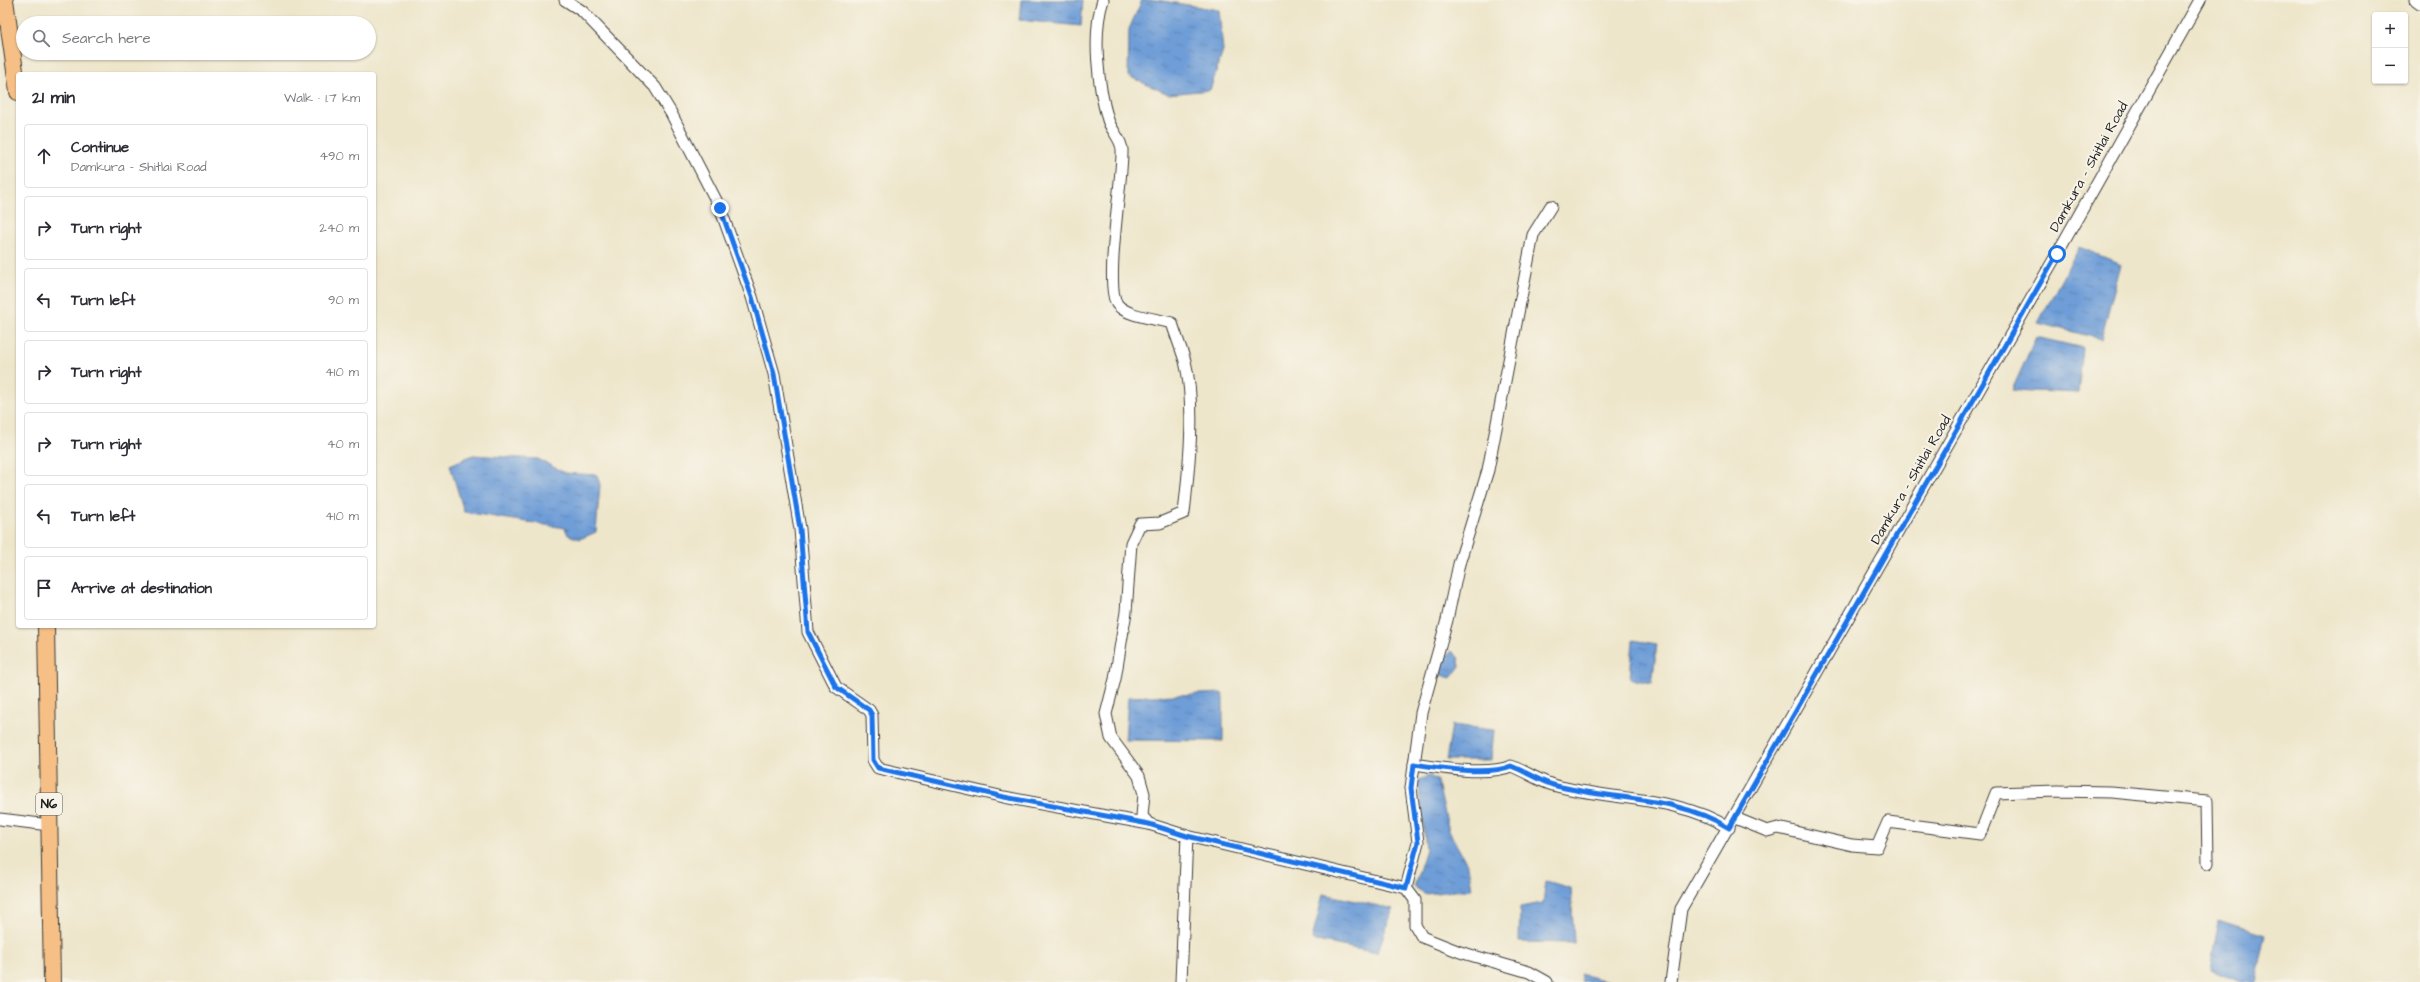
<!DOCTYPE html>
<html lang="en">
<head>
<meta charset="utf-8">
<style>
  body { margin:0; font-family:"Architects Daughter",sans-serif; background:#f7f7f7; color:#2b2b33 }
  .controls { position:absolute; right:12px; top:12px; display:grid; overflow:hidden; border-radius:4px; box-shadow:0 1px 3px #0004 }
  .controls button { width:36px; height:36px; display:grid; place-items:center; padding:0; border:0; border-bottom:1px solid #e1e1e2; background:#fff; color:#2b2b33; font:20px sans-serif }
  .stop { position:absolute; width:12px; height:12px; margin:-9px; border:3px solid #1a73e8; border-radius:50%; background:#fff }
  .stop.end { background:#1a73e8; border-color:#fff; box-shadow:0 1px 4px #0008 }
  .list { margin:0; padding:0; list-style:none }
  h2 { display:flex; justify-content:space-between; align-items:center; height:52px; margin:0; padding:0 16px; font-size:17px }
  h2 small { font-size:13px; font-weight:400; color:#7c7c81 }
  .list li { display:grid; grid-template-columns:26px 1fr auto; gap:12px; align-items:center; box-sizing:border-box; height:64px; margin:0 8px 8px; padding:0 8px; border:1px solid #e1e1e2; border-radius:4px }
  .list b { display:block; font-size:15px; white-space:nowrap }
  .list p { margin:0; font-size:13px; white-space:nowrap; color:#7c7c81 }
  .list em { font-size:13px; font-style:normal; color:#7c7c81 }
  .icon { flex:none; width:22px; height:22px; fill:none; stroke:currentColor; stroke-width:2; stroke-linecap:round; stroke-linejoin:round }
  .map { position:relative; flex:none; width:2420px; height:982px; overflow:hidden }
  .search { position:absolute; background:#fff; box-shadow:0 1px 3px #0004; left:16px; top:16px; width:360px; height:44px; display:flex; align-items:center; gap:10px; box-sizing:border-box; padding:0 14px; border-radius:22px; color:#7c7c81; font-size:15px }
  .panel { position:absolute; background:#fff; box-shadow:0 1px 3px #0004; left:16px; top:72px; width:360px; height:556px; border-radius:4px }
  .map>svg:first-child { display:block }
  .water { fill:url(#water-ripples); stroke:#455c7a }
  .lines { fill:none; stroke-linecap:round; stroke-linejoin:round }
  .minor-casing { stroke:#3c3a36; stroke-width:13 }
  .highway-casing { stroke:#3c3a36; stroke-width:18 }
  .minor { stroke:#fff; stroke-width:11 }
  .highway { stroke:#f5bf86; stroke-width:16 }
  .route { stroke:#1a73e8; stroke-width:5 }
  .labels { text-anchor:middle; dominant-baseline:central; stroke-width:4; stroke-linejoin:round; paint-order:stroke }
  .shield { fill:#f7f3e8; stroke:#5e5c59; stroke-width:1 }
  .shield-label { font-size:13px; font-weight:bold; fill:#1c1c1c }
  .street-label { font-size:14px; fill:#1c1c1c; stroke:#f7f3e8 }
</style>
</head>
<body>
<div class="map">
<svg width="2420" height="982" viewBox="0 0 2420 982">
  <defs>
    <pattern id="water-ripples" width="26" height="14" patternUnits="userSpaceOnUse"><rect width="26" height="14" fill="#6e9dd7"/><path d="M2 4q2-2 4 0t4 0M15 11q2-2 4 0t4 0" fill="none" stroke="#5a7fae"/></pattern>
  </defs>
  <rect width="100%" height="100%" fill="#f7f3e8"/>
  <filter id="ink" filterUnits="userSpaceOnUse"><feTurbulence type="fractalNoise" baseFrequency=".025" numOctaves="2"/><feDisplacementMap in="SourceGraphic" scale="8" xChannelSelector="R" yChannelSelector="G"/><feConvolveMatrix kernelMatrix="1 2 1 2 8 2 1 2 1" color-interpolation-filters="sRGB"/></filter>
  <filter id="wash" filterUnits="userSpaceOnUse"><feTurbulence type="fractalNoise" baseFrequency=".012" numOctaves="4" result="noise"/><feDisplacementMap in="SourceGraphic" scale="16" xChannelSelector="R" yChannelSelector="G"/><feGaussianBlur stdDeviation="0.9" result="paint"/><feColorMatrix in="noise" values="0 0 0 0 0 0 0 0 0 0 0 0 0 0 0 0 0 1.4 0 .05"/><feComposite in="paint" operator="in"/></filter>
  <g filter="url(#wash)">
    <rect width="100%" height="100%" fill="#eee6cb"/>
    <g class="water">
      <path d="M1021,0H1083L1081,26L1019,20Z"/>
      <path d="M1142,0H1157L1219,10L1223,51L1210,90L1168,94L1128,76L1129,29Z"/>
      <path d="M2079,247L2121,264L2101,339L2038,323Z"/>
      <path d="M2036,337L2083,348L2078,393L2012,390Z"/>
      <path d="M473,455L538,459L565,473L597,475L600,485L596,532L580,539L568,535L565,528L464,512L450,465Z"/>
      <path d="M1633,640L1657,644L1652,683L1630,679Z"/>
      <path d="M1452,651L1458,657L1460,666L1451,678L1441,675L1440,660Z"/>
      <path d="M1223,693V741L1125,740L1128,697Z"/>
      <path d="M1452,725L1494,730L1491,760H1446Z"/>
      <path d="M1429,776L1437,780L1449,831L1468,866L1472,889L1426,894L1414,887L1426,849L1418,780Z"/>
      <path d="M1546,881L1571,888L1574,943L1519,942L1520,907L1543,903Z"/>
      <path d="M1323,894L1393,909L1377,953L1312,940Z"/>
      <path d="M2219,920L2266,935L2256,982H2242L2210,970Z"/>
      <path d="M1580,974L1608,981L1611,982H1582Z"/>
    </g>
  </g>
  <g filter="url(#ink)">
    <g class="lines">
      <defs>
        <g id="minor">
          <path d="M565,0L582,11L655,87L671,113L720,208L752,297L774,374L800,529L808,632L836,687L869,710L872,715L873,760L878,768L1004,797L1149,824"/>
          <path d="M1103,0C1092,33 1098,87 1108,120C1111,130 1122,140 1122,150C1123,179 1104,285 1117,304C1125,316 1157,319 1172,323C1176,336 1181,348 1185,361C1196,405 1189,468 1184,513L1160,523L1140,524L1131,543L1126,612L1115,679L1106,714L1111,738L1139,776L1144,794L1142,816L1149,824L1187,836L1406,888L1415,900V925L1422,937L1460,952L1529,972L1547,982"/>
          <path d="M2416,0L2420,3"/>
          <path d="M1414,764C1439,768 1488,776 1511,766C1525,771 1539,781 1553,785C1611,801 1677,795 1729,828"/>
          <path d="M1735,818L1767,831L1778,828L1852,845L1877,847L1888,822L1980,834L1996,793L2057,791L2111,792L2207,801L2208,863"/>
          <path d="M0,819L49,825"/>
          <path d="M1406,888L1418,842L1411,788L1421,713L1447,620L1459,564L1488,470L1533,235L1551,206"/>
          <path d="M1181,982L1187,836"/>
          <path d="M1671,982L1681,909L2057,254L2200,0"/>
        </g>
        <g id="highway">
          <path d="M5,0L18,92"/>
          <path d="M46,626L52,982"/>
        </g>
      </defs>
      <use href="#minor" class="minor-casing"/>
      <use href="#highway" class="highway-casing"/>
      <use href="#minor" class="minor"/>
      <use href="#highway" class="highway"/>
    </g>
  </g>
  <g class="lines" filter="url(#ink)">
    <path class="route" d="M720,208L752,297L774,374L800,529L808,632L836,687L869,710L872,715L873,760L878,768L1004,797L1149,824L1187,836L1406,888L1418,842L1411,788L1414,764C1439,768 1488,776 1511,766C1525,771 1539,781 1553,785C1611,801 1677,795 1729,828L2057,254"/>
  </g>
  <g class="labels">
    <rect class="shield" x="36" y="793" width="26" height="22" rx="3"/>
    <g class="shield-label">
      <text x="49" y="804">N6</text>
    </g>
    <g class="street-label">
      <text transform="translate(2089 167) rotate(-61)">Damkura - Shitlai Road</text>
      <text transform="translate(1911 480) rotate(-60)">Damkura - Shitlai Road</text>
    </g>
  </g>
</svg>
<div class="controls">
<button>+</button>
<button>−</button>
</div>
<div class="stop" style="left:2057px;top:254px"></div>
<div class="stop end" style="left:720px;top:208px"></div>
<div class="search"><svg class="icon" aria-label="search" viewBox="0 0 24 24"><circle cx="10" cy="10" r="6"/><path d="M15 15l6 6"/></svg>Search here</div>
<section class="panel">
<h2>21 min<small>Walk · 1.7 km</small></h2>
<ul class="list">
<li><svg class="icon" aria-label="ahead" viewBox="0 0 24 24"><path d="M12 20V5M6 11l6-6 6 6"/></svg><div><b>Continue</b><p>Damkura - Shitlai Road</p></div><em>490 m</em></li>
<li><svg class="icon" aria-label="right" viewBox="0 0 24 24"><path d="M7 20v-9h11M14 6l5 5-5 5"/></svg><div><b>Turn right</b></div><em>240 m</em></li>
<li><svg class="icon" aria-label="left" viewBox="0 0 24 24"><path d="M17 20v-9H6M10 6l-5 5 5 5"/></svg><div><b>Turn left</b></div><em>90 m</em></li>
<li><svg class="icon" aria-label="right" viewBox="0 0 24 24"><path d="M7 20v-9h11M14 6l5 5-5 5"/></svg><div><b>Turn right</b></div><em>410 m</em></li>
<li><svg class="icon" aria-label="right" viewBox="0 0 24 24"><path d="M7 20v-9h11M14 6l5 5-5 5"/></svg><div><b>Turn right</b></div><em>40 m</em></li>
<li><svg class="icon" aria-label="left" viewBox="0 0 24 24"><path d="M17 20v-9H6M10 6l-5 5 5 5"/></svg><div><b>Turn left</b></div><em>410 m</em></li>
<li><svg class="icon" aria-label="arrive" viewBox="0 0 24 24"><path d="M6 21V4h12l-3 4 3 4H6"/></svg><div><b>Arrive at destination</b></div></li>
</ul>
</section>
</div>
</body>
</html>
